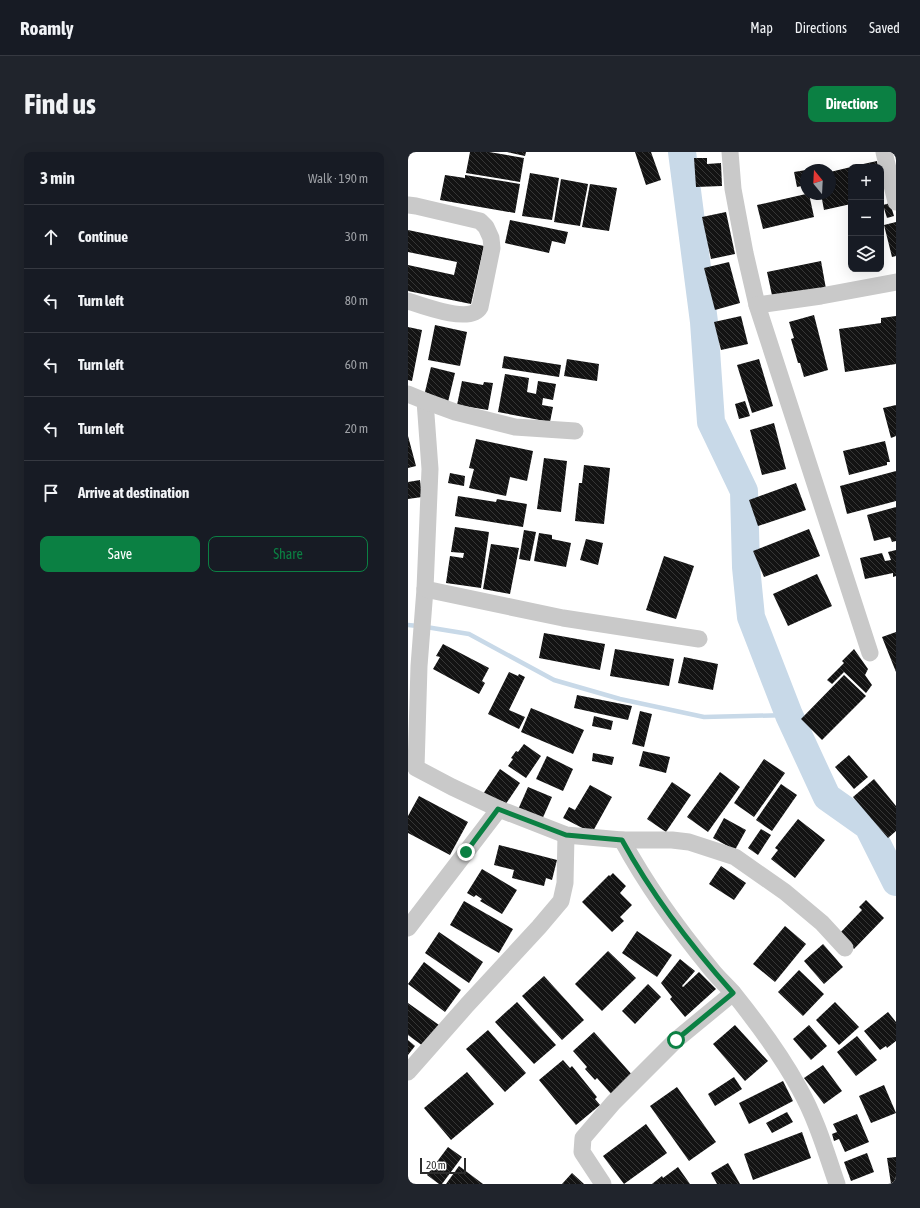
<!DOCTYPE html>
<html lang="en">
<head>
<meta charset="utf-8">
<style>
  body { margin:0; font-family:"Asap Condensed",sans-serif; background:#20242c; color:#f1f3f6 }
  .controls { position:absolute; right:12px; top:12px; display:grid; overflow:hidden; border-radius:8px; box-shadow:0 4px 16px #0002 }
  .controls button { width:36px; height:36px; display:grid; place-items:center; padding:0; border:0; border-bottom:1px solid #363941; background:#171b24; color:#f1f3f6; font:20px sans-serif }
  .compass { position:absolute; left:392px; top:12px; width:36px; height:36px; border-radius:50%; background:#171b24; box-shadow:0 4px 16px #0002; rotate:342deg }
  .scale { position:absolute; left:12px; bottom:10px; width:46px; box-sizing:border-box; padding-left:4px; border:2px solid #2c2c2c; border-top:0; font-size:11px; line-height:14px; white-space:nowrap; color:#2c2c2c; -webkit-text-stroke:3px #fff; paint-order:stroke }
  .stop { position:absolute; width:12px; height:12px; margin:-9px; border:3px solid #0b8043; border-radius:50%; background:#fff }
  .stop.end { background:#0b8043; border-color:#fff; box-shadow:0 1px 4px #0008 }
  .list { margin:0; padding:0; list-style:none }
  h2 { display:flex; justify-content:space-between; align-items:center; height:52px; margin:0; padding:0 16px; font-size:17px }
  h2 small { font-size:13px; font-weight:400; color:#9ea1a6 }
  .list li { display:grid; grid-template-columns:26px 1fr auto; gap:12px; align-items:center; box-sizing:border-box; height:64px; padding:0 16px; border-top:1px solid #363941 }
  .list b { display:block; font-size:15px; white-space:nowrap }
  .list em { font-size:13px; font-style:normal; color:#9ea1a6 }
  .actions { display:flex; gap:8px; padding:12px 16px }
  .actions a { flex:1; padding:9px 0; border:1px solid #0b8043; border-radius:8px; text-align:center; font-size:14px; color:#0b8043 }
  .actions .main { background:#0b8043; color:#fff }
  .icon { flex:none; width:22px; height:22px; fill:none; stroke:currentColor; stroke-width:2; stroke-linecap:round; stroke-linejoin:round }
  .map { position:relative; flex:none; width:488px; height:1032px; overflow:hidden; border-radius:8px }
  header { display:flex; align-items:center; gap:24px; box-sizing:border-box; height:56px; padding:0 20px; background:#171b24; border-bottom:1px solid #363941 }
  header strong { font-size:19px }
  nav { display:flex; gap:22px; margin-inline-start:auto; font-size:14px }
  .intro { display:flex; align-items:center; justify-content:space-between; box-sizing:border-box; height:96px; padding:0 24px }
  h1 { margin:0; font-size:28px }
  .button { padding:10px 18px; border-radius:8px; background:#0b8043; color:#fff; font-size:14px; font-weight:700 }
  main { display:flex; gap:24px; padding:0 24px }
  aside { flex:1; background:#171b24; border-radius:8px; box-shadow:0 4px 16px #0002 }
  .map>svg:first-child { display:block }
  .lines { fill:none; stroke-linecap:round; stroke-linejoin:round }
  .stream { stroke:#c8d9e8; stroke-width:4.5 }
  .river { stroke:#c8d9e8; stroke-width:28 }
  .building { fill:url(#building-back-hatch) }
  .street { stroke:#c9c9c9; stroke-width:17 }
  .route { stroke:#0b8043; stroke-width:5 }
</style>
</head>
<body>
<header>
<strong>Roamly</strong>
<nav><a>Map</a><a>Directions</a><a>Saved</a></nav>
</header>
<div class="intro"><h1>Find us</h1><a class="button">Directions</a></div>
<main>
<aside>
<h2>3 min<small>Walk · 190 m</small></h2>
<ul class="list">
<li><svg class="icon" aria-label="ahead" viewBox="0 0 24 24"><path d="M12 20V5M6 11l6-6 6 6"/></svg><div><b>Continue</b></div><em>30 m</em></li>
<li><svg class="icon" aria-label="left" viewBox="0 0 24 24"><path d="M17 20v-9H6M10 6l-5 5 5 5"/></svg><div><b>Turn left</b></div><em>80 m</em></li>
<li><svg class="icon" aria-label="left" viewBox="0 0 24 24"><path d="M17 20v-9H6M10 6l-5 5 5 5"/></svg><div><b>Turn left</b></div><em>60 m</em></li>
<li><svg class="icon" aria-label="left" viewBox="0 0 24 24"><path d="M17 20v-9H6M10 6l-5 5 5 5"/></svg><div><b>Turn left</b></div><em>20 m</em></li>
<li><svg class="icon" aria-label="arrive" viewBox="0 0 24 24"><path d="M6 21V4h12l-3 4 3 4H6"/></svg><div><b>Arrive at destination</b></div></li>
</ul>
<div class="actions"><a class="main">Save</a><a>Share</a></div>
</aside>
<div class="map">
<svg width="488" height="1032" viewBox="0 0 488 1032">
  <defs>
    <pattern id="building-back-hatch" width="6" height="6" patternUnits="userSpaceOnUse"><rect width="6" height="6" fill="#131313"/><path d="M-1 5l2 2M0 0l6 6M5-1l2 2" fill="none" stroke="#363636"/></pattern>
  </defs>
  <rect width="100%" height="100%" fill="#fff"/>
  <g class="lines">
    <g class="stream">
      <path d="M0,473L10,474"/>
      <path d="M18,475L61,482L146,528L212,547L296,565L381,563"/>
    </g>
    <path class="river" d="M274,0L296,170L303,270L336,339L338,415L343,465L381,563L419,645L460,674L488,730"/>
  </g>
  <g class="building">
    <path d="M62,0H81L116,6L112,30L58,21Z"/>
    <path d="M99,0H118L117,4Z"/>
    <path d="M227,0H243L253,28L238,33Z"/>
    <path d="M286,6H299V12L313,11L314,34L288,35Z"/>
    <path d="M469,9L470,15H446V14Z"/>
    <path d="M443,15V52L416,58L413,42H422V20Z"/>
    <path d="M398,18V33L389,35L386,20Z"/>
    <path d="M122,21L151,26L144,68L114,64Z"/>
    <path d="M37,23L57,26V23L112,32L107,61L32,48Z"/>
    <path d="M153,27L180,32L172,74L146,70Z"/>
    <path d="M182,32L209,36L201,79L174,75Z"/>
    <path d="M398,42H401L406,65L355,77L349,53Z"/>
    <path d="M482,51L486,64L479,66L475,53Z"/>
    <path d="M318,60L327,102L303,107L294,65Z"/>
    <path d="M102,68L160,80L157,92L144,89L141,101L97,91Z"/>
    <path d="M488,70V104L484,105L476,73Z"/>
    <path d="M0,78L76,94L63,152L0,139V113L46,123L49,110L0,100Z"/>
    <path d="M413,109L418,137L365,148L359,120Z"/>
    <path d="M321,110L332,151L307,158L296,116Z"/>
    <path d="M406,163L420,218L396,225L392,211H390L383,187L386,186L381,170Z"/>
    <path d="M333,164L340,192L313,198L306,170Z"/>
    <path d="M488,164V212L437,220L431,177L473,171V166Z"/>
    <path d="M27,173L59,180L52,214L20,208Z"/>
    <path d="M0,175L14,178L4,229L0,228Z"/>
    <path d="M96,204L153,213L151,225L94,216Z"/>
    <path d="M159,207L191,212L189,229L156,224Z"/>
    <path d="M351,207L365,254L344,261L329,213Z"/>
    <path d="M23,215L47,221L40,250L16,244Z"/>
    <path d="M97,222L121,226L119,240L128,242L130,229L148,232L145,248L135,246L134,253L145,255L142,270L90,260Z"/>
    <path d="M54,229L75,233L76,230L85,231L80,258L49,253Z"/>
    <path d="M337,249L342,264L331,267L327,252Z"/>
    <path d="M488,253V284L483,286L475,256Z"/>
    <path d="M366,271L378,317L354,323L342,278Z"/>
    <path d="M0,284L8,314L0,316Z"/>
    <path d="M68,287L125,299L119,329L102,325L98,344L61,336L66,317L61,316Z"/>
    <path d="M477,289L482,310H479V313L441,323L435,299Z"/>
    <path d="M136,306L159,309L153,360L129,357Z"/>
    <path d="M176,313L202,316L196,372L167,369L171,331H174Z"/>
    <path d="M488,319V349L439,362L432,334Z"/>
    <path d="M42,321L57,324L56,334L40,331Z"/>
    <path d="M12,328L14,345L0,347V330Z"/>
    <path d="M388,331L398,358L350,374L341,348Z"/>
    <path d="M50,344L88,350L89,347L119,352L115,375L47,364Z"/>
    <path d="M488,355V389L484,390L482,385L466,389L459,363Z"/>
    <path d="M47,375L81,380L73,436L38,431L42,404L55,406L56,401L43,400Z"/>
    <path d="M401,377L412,404L356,425L345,399Z"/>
    <path d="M116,378L128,380L122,409L111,407Z"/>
    <path d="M131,381L144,383V387L163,391L158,415L126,409Z"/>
    <path d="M178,387L195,391L190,413L172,408Z"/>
    <path d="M83,392L111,396L102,442L75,437Z"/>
    <path d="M488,398V424L485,425V421L457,427L452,406L474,401L477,409L483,408L480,400Z"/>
    <path d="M256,404L286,414L268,467L238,458Z"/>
    <path d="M409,422L424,454L380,474L365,442Z"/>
    <path d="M488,480V520L474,485Z"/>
    <path d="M136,481L197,492L192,518L131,506Z"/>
    <path d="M35,492L81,516L74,529L77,531L71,542L25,517L32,505L28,504Z"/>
    <path d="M207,497L266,507L261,534L202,524Z"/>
    <path d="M446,497L460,517L457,523L464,533L458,541L436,520L424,532L419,528L436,511L434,509Z"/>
    <path d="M276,505L310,512L305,538L270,531Z"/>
    <path d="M101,520L110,524L111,522L117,525L101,558L117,565L111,577L80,562Z"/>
    <path d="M436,523L458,544L414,588L393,567Z"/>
    <path d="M169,543L224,554L220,568L166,556Z"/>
    <path d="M123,556L176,578L165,602L113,580Z"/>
    <path d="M232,559L244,562L236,595L224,592Z"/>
    <path d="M186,564L205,569L203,578L184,574Z"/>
    <path d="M116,592L133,604L118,626L100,614L105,607L103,606L108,599L110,600Z"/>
    <path d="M235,599L262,605L258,621L231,614Z"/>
    <path d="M185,601L206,605L204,613L184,609Z"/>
    <path d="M441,603L460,625L446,637L427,615Z"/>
    <path d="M139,604L165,617L155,639L128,627Z"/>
    <path d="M356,607L377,621L346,665L326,651Z"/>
    <path d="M92,617L112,631L95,656L75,642Z"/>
    <path d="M312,620L332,635L300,680L279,665Z"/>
    <path d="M466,627L488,654V679L480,686L445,645Z"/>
    <path d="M264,630L283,643L258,680L239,667Z"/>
    <path d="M373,632L389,643L364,679L348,668Z"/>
    <path d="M182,633L204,645L184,681L155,666L161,655L167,658Z"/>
    <path d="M120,635L144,645L133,670L109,660Z"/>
    <path d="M11,644L60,670L42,703L0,681V664Z"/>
    <path d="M316,666L338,678L327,698L305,686Z"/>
    <path d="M390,667L417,688L387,726L363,707L370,698L367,696Z"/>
    <path d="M353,677L363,683L350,703L340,696Z"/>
    <path d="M91,693L149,708L144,728L138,726L136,734L104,726L106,718L86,713Z"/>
    <path d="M313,714L338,731L326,748L301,732Z"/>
    <path d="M74,717L109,738L94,762L72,749L74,747L68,743L66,745L59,741Z"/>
    <path d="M205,721L218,734L212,741L224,753L212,765L216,769L204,780L174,750L201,723L202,724Z"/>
    <path d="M458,748L476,766L446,797L431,782L454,758L451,755Z"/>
    <path d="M56,749L105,777L91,801L42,773Z"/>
    <path d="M377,774L398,792L367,830L345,812Z"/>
    <path d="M229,779L264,803L249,825L214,801Z"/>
    <path d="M31,780L75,810L61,831L17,801Z"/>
    <path d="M415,792L435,815L416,832L396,809Z"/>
    <path d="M200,799L228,826L194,859L167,832Z"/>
    <path d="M272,807L287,819L274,834L275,835L291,820L308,837L277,865L262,847L264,845L253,831Z"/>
    <path d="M16,810L53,838L37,860L0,832Z"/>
    <path d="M391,818L416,842L395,864L370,840Z"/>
    <path d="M136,824L176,868L154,888L114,844Z"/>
    <path d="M240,832L253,845L227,872L214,859Z"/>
    <path d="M109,850L148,893L126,912L87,870Z"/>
    <path d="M427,850L451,875L431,893L408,868Z"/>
    <path d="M0,851L31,873L15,894L0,883Z"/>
    <path d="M480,860L488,870V889L479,896L478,894L472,898L456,879Z"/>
    <path d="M327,873L360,909L337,929L305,892Z"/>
    <path d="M401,873L419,894L403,908L385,887Z"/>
    <path d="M80,878L118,921L97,940L58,897Z"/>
    <path d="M186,880L226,925L205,944L189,926L187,928L177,917L179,915L165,899Z"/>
    <path d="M449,884L469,908L448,924L429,900Z"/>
    <path d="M0,888L7,894L0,903Z"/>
    <path d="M155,908L162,916L164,914L189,945L187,947L192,953L168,973L131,928Z"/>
    <path d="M415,913L434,939L416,952L396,926Z"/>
    <path d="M59,920L86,952L43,988L16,956Z"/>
    <path d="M326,925L334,937L307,954L300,942Z"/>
    <path d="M375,929L385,949L341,972L331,951Z"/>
    <path d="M476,933L488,961L463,971L451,944Z"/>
    <path d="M269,935L308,990L281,1009L242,954Z"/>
    <path d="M379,960L385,970L364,981L358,971Z"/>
    <path d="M449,962L461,990L437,1000L431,987L426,989L424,982L429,980L425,972Z"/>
    <path d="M238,972L259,1001L216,1032L195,1004Z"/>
    <path d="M394,980L403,1006L345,1028L336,1002Z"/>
    <path d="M40,995L54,1005L34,1032H31L19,1023Z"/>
    <path d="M459,1001L466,1020L443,1029L436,1010Z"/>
    <path d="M488,1005V1032H483L479,1006Z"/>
    <path d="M320,1011L332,1032H309L303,1021Z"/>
    <path d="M51,1014L75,1032H38Z"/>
    <path d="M270,1015L282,1032H244L254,1024L255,1026Z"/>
    <path d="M164,1021L176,1032H154Z"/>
  </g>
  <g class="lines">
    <g class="street">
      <path d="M322,0L325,37L337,101L349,153L462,501"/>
      <path d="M476,0L488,50"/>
      <path d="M0,53L8,54L72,69L78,75L83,86L84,96L72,155C63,172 15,154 0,149"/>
      <path d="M349,153L413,144L488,130"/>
      <path d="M0,242L17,249L22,317L17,437L11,514L8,616L44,635L91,657L158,683L214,688H264L281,690L327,705L377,740L414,771L437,796"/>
      <path d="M17,249L47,260L107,275L167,279"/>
      <path d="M17,437L155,466L291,487"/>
      <path d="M214,688C239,734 270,777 303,817C310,826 319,834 326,842C350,872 373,903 391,936C408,966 418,1000 429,1032"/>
      <path d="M0,776L91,657"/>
      <path d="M0,920L59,853L131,775L153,749L157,731L158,683"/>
      <path d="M195,1032L174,1000L175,986L205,951L268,888L325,841"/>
    </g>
  </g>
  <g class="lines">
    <path class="route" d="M58,700L90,657L158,683L214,688C244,743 283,794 325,841L268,888"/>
  </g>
</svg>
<div class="controls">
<button>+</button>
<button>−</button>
<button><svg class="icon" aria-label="layers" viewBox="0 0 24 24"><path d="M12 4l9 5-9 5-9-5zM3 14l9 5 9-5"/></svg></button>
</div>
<svg class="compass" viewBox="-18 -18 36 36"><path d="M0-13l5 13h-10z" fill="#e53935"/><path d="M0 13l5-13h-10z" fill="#9ea1a6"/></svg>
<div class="scale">20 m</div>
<div class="stop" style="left:268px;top:888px"></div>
<div class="stop end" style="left:58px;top:700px"></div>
</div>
</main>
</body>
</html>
